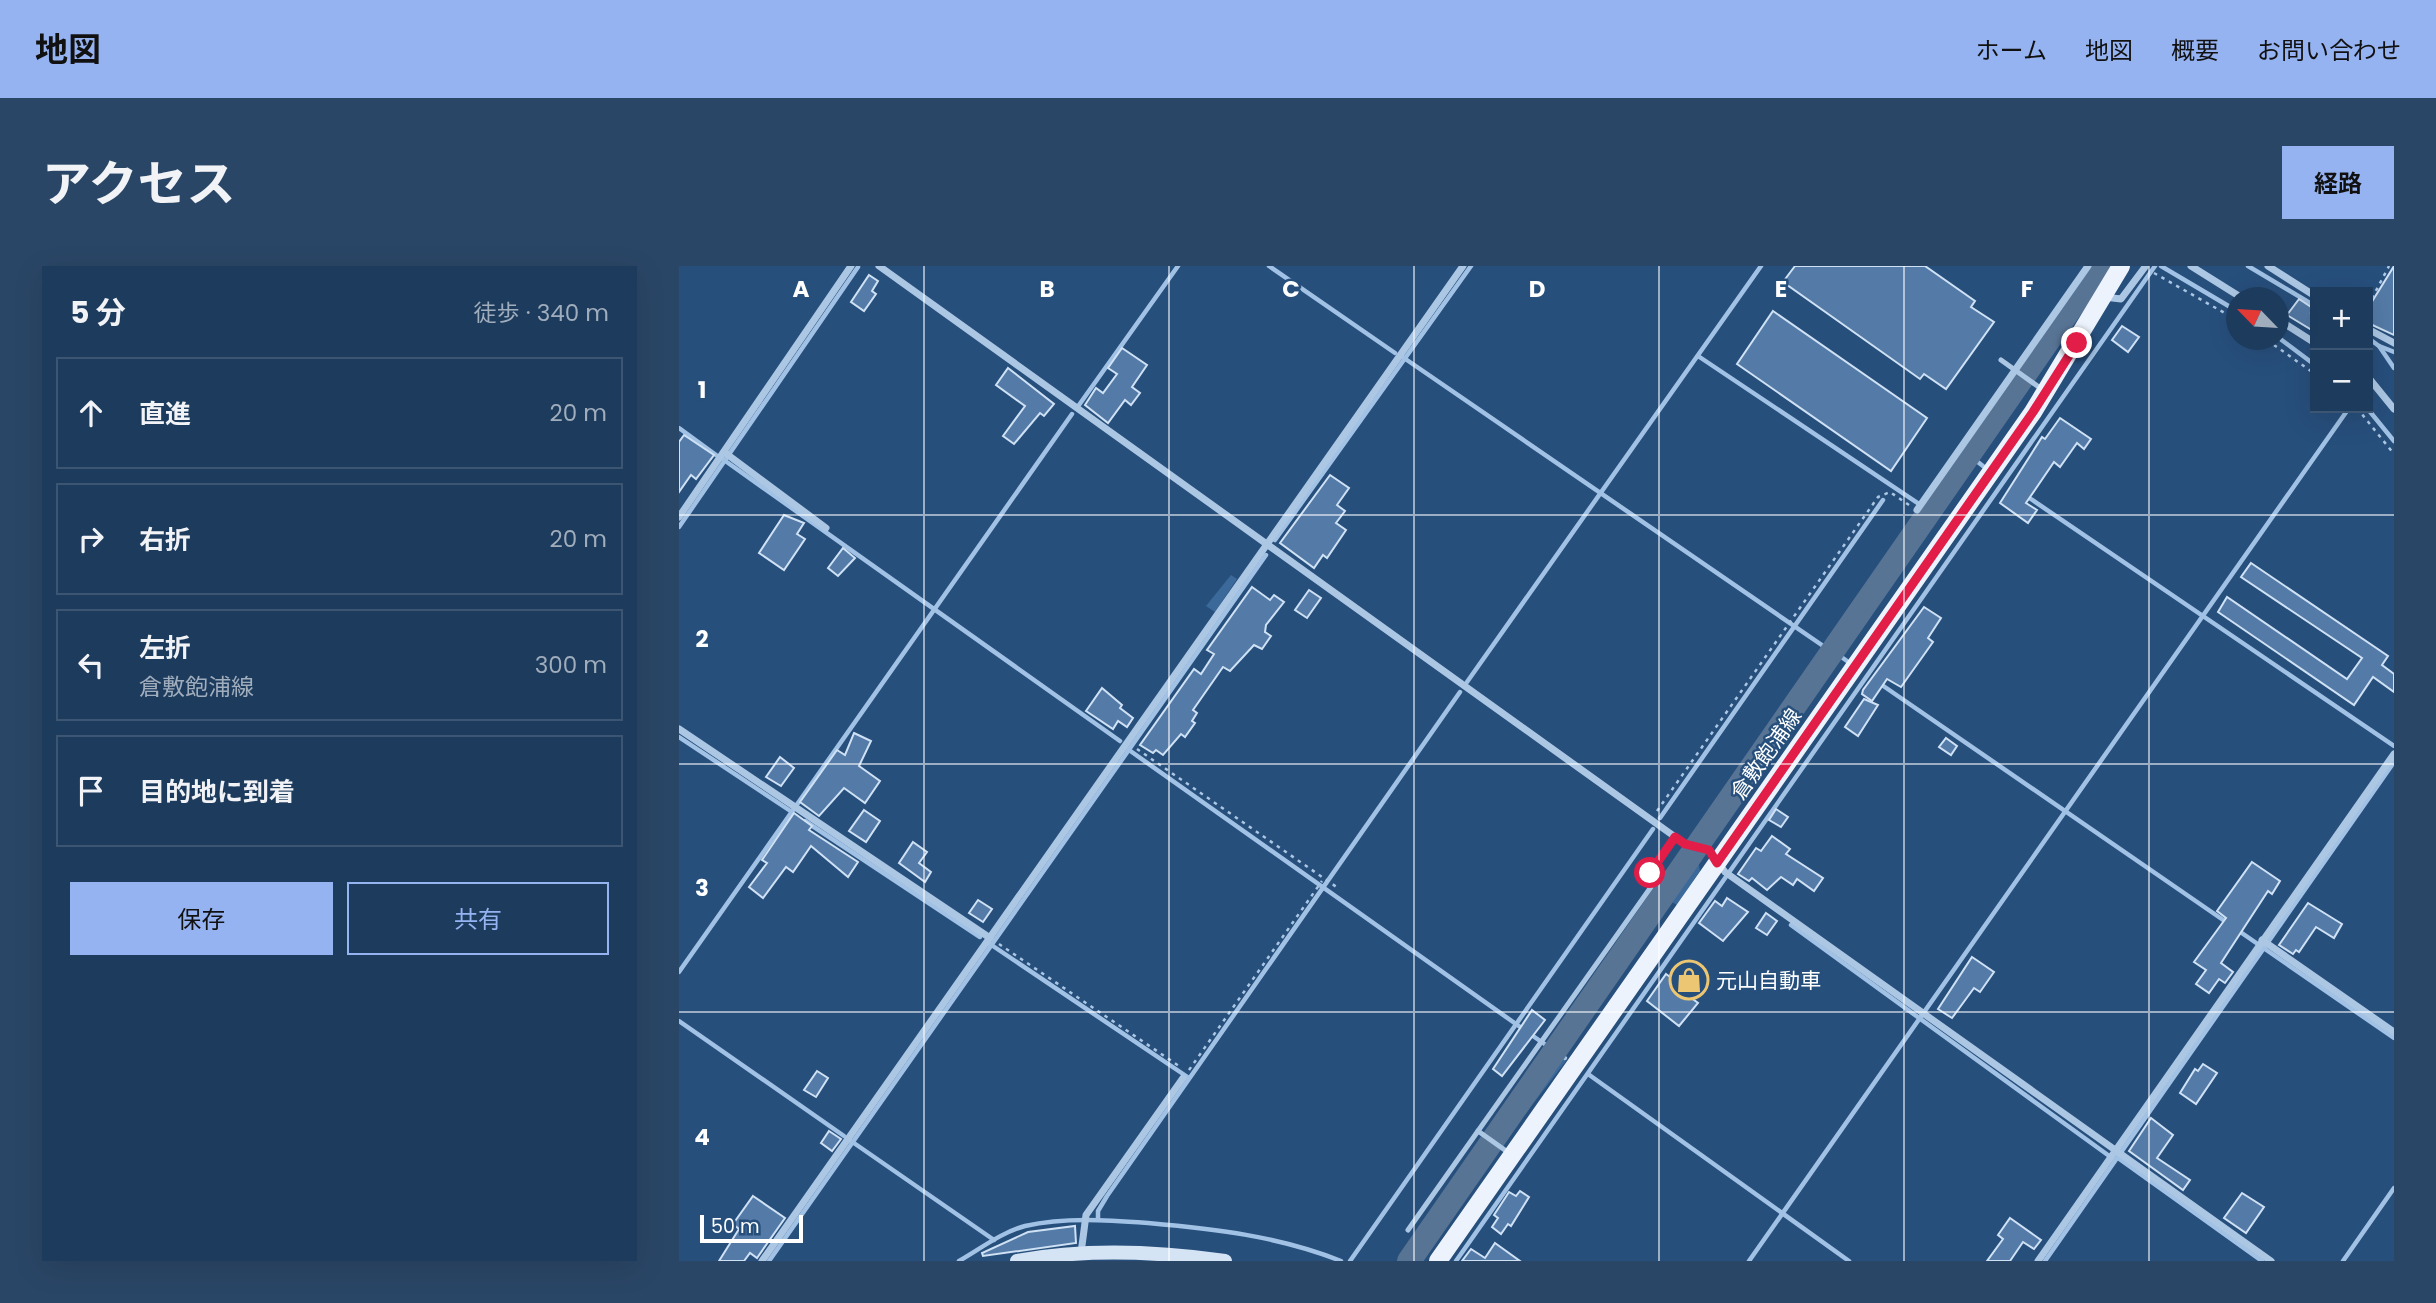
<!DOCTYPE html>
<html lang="ja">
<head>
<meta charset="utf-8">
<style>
  body { margin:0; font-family:Poppins,"Noto Sans JP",sans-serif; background:#2a4666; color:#f1f3f6 }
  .controls { position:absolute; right:21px; top:21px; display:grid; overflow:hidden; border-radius:0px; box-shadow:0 7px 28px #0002 }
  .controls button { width:63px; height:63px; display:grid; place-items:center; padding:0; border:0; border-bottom:2px solid #3b5572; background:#1d3b5d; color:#f1f3f6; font:35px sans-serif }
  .compass { position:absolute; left:1547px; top:21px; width:63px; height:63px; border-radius:50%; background:#1d3b5d; box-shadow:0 7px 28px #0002; rotate:295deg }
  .scale { position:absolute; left:21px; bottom:18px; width:103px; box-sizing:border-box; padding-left:7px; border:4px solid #fff; border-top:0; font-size:19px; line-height:24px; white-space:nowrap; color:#fff; -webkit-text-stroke:5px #274f7c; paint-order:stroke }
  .stop { position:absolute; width:21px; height:21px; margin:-16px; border:5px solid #e11d48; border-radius:50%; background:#fff }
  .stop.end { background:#e11d48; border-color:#fff; box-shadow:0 2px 7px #0008 }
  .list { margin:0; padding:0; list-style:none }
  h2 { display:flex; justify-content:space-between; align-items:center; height:91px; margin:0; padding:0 28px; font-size:30px }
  h2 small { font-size:23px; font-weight:400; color:#a0adbc }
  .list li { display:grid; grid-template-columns:46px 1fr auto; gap:21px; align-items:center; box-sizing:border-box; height:112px; margin:0 14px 14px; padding:0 14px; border:2px solid #3b5572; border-radius:0px }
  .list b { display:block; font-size:26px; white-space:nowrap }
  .list p { margin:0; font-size:23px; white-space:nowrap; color:#a0adbc }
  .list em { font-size:23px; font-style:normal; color:#a0adbc }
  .actions { display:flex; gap:14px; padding:21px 28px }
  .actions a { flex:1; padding:16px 0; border:2px solid #95b2f1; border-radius:0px; text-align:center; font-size:24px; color:#95b2f1 }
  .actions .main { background:#95b2f1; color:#111 }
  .icon { flex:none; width:38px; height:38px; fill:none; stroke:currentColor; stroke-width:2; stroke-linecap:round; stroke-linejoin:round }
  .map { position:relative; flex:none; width:1715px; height:995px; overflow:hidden; border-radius:0px }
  header { display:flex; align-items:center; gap:42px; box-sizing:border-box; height:98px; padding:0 35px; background:#95b2f1; color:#111 }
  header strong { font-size:33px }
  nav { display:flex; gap:38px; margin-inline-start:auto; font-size:24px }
  .intro { display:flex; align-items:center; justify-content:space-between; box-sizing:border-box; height:168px; padding:0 42px }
  h1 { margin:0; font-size:49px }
  .button { padding:18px 32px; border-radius:0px; background:#95b2f1; color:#111; font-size:24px; font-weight:700 }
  main { display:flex; gap:42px; padding:0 42px }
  aside { flex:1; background:#1d3b5d; border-radius:0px; box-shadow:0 7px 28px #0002 }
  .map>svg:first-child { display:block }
  .green { fill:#3b699a }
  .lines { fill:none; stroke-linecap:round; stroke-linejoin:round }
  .stream { stroke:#a1c2e5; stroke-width:4.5 }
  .river { stroke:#587495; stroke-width:24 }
  .building { fill:#547ba7; stroke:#cfe1f4; stroke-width:2 }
  .path { stroke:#acc7e4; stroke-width:2.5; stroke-dasharray:3.5 5; stroke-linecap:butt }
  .lane { stroke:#acc7e4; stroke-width:5 }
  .street { stroke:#acc7e4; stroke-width:7 }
  .secondary { stroke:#d5e4f4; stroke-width:14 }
  .primary { stroke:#ecf3fc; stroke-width:18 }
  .route { stroke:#e11d48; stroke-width:9 }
  .grid { fill:none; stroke:#fff; stroke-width:2; stroke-opacity:0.55 }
  .labels { text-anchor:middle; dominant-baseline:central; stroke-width:5; stroke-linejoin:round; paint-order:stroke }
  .street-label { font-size:21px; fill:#fff; stroke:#274f7c }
  .poi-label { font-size:21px; fill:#fff; stroke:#274f7c; text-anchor:start }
  .grid-label { font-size:23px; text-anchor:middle; font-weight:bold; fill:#fff; stroke:#274f7c; stroke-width:5; stroke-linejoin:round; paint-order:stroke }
</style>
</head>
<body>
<header>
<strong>地図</strong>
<nav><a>ホーム</a><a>地図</a><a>概要</a><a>お問い合わせ</a></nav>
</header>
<div class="intro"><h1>アクセス</h1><a class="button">経路</a></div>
<main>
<aside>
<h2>5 分<small>徒歩 · 340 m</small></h2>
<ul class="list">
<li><svg class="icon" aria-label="ahead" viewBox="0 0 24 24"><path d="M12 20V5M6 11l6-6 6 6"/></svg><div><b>直進</b></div><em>20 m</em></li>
<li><svg class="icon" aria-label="right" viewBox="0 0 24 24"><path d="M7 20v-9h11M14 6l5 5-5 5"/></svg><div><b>右折</b></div><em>20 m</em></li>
<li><svg class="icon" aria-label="left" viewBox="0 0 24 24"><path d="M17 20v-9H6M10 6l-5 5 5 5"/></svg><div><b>左折</b><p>倉敷飽浦線</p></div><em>300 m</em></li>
<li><svg class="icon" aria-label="arrive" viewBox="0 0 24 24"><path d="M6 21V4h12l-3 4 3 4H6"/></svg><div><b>目的地に到着</b></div></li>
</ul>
<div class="actions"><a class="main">保存</a><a>共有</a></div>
</aside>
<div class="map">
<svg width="1715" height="995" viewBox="0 0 1715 995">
  <rect width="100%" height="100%" fill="#274f7c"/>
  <g class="green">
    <path d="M552,309L558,313L536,346L527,340Z"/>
    <path d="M1019,593L1021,605L998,639L988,633Z"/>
    <path d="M878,789L887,795L846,848L843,842Z"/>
  </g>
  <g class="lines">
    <g class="stream">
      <path d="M590,0L716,87"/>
      <path d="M1482,0L1558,45"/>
      <path d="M1569,0L1636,40"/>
      <path d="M1600,72L1636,99"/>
      <path d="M1689,72L1700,80L1715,102"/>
      <path d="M1700,80L1715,86"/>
      <path d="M1019,90L1252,246"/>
      <path d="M725,92L1153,386"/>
      <path d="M400,139L499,0"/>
      <path d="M1688,142L1715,175"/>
      <path d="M0,162L37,189"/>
      <path d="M1291,190L1304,200"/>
      <path d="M45,194L441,475"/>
      <path d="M1346,229L1715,480"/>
      <path d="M0,261L179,1"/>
      <path d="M596,274L792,0"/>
      <path d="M1154,385L1168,395"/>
      <path d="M788,416L1082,0"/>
      <path d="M1200,417L1550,658"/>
      <path d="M0,471L113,546"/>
      <path d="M450,484L844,763"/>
      <path d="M981,552L1204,234"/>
      <path d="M126,555L301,671"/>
      <path d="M1112,659L1433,892"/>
      <path d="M1557,663L1715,772"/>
      <path d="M311,678L510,812"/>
      <path d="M0,706L393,148"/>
      <path d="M0,755L165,870"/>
      <path d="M851,768L886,792"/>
      <path d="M909,808L1170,995"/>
      <path d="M172,875L315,974"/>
      <path d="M1439,892L1583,995"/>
      <path d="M419,953V945L428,930L781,426"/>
      <path d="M90,995L587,289"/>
      <path d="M280,995C301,983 323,966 346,960C386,951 428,954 469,957C536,963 599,970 662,995"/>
      <path d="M671,995L974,563"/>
      <path d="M777,995L1476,0"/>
      <path d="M1070,995L1670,142"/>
      <path d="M1366,995L1715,496"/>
      <path d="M1664,995L1715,922"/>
    </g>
    <path class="river" d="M730,995L1421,0"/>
  </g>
  <g class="building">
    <path d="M1116,0H1246L1296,35L1292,41L1315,56L1267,123L1245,108L1241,113L1104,16Z"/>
    <path d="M1715,0V69L1689,57V42Z"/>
    <path d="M190,9L199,15L193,25L197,28L185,45L172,36Z"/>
    <path d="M1620,33L1635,43L1632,47L1636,49V66L1608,49Z"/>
    <path d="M1094,45L1248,152L1212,205L1058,98Z"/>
    <path d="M1443,60L1460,71L1449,86L1433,74Z"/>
    <path d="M443,82L468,99L453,121L461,127L452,139L446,134L429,157L406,139L417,122L424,127L438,108L429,102Z"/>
    <path d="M329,102L375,138L365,150L361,147L335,178L324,170L346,140L317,119Z"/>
    <path d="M1381,152L1412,173L1405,183L1398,177L1381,201L1375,196L1347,237L1358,244L1349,257L1321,237L1363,171L1366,173Z"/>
    <path d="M5,169L35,189L17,213L12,209L0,226V176Z"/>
    <path d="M651,209L670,222L658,239L666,245L657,257L667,264L648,292L644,289L635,302L601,277Z"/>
    <path d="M105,249L125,257L118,268L126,273L105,304L80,287Z"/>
    <path d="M164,282L176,292L159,310L149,302Z"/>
    <path d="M1572,297L1709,390L1703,399L1715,408V426L1694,411L1675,439L1539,346L1548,331L1668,413L1683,392L1562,311Z"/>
    <path d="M573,321L591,334L595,329L605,336L587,359L586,366L592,370L583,383L575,379L551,405L544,401L514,444L518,447L513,455L516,457L506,471L502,468L484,489L477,484L474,487L461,479L515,403L522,408L535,388L528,384Z"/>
    <path d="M630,324L642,332L628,352L616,344Z"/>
    <path d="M1245,341L1262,352L1249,372L1254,376L1222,421L1208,413L1193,435L1183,428L1184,424Z"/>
    <path d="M423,422L443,439L441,442L454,452L448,461L439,455L434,463L407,445Z"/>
    <path d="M1185,433L1199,439L1179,470L1166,461Z"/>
    <path d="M175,467L192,475L180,500L201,515L186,537L165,522L140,550L121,536L158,484L166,489Z"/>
    <path d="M1267,472L1278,480L1272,489L1260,481Z"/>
    <path d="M101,491L115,502L102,520L87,511Z"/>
    <path d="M1097,543L1109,551L1102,561L1090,554Z"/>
    <path d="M185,544L201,555L187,576L170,565Z"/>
    <path d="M115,547L133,560L130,564L179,596L169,611L132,580L114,606L107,601L84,632L70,621L88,597L83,594Z"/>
    <path d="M1093,570L1111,583L1107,588L1144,612L1135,625L1118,613L1114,619L1102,611L1088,624L1073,612L1070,615L1059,608L1077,582L1082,585Z"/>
    <path d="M234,576L248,586L240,597L252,606L246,616L220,597Z"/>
    <path d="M1573,596L1601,615L1593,628L1589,625L1542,697L1554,706L1546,717L1540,713L1530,727L1517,718L1527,704L1515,696L1547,652L1538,645Z"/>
    <path d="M1048,632L1069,646L1044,675L1020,657L1036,635L1043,640Z"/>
    <path d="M299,634L313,643L304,656L290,647Z"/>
    <path d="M1629,637L1663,658L1655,672L1637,661L1620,686L1617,684L1614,688L1600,679Z"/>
    <path d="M1087,647L1098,655L1088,669L1077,662Z"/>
    <path d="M1293,691L1315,706L1301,726L1295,722L1273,752L1259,743Z"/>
    <path d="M987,708L998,716L995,719L1019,737L1000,760L968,735Z"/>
    <path d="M853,744L866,754L823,810L814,803Z"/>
    <path d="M1524,798L1538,807L1517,838L1501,827L1516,803L1519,805Z"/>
    <path d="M138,805L149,812L137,831L125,824Z"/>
    <path d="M1472,852L1494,869L1478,892L1511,914L1504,924L1450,885Z"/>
    <path d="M150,865L162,873L153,885L142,877Z"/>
    <path d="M841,925L850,931L832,960L829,958L822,968L813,961L819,952L815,949L830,926L837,930Z"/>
    <path d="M1563,927L1585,941L1567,967L1545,952Z"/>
    <path d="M74,930L106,952L78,992L71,987L65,995H40L60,963L54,958Z"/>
    <path d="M1331,952L1362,974L1355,983L1344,976L1331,995H1308L1324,973L1319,969Z"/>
    <path d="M396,960L397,977L304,990L303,987L349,966Z"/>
    <path d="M816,977L841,995H783L792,983L806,992Z"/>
  </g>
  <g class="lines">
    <g class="path">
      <path d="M1475,7L1558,54"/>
      <path d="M1689,40L1710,0"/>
      <path d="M1588,74L1636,108"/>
      <path d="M1678,142L1715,188"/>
      <path d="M458,483L659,622"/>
      <path d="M978,545L1199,231L1211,226L1230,239"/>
      <path d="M320,678L503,802"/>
      <path d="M510,804L643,615"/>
    </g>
    <g class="lane">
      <path d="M1322,94L1364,124"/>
      <path d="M830,887L799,865L972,621L971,607L996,571"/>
      <path d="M729,964L799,865"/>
    </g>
    <g class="street">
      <path d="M200,0L1006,578L1030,584L1046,606L1592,995"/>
      <path d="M1512,0L1563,32"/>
      <path d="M1589,0L1636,30"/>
      <path d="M1425,31L1442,33L1466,1"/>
      <path d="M1600,54L1636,77"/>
      <path d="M1689,63L1715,77"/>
      <path d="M1689,111L1715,143"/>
      <path d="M45,186L147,262"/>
      <path d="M1238,244L1409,0"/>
      <path d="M0,251L172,0"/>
      <path d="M0,463L311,672"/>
      <path d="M1583,674L1715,766"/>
      <path d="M402,987L407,949L504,812"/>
      <path d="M83,995L784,0"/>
      <path d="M1359,995L1715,488"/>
    </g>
    <path class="secondary" d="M338,995C407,982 476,985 546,995"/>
    <path class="primary" d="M759,995L1354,146L1442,0"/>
  </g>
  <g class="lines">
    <path class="route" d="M971,607L996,571L1006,578L1030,584L1038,597L1354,146L1398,77"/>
  </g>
  <path class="grid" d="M245,0V995M490,0V995M735,0V995M980,0V995M1225,0V995M1470,0V995M0,249H1715M0,498H1715M0,746H1715"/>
  <defs>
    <symbol id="shop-ring" viewBox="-11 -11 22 22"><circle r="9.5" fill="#274f7c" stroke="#ecc672" stroke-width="1.5"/><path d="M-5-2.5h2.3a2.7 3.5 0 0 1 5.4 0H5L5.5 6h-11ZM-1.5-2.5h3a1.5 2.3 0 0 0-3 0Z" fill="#ecc672"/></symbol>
  </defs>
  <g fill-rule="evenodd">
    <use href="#shop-ring" x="988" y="692" width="44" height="44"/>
  </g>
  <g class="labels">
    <g class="street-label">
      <text transform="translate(1087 488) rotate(-55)">倉敷飽浦線</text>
    </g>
    <g class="poi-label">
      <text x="1037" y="714">元山自動車</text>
    </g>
  </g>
  <g class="grid-label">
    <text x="122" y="31">A</text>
    <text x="368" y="31">B</text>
    <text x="612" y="31">C</text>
    <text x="858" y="31">D</text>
    <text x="1102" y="31">E</text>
    <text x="1348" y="31">F</text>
    <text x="23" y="132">1</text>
    <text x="23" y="381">2</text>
    <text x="23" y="630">3</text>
    <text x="23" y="879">4</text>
  </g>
</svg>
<div class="controls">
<button>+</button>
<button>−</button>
</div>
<svg class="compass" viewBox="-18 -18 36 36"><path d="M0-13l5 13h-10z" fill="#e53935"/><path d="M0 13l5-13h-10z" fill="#a0adbc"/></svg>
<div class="scale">50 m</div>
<div class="stop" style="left:971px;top:607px"></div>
<div class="stop end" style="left:1398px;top:77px"></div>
</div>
</main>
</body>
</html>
